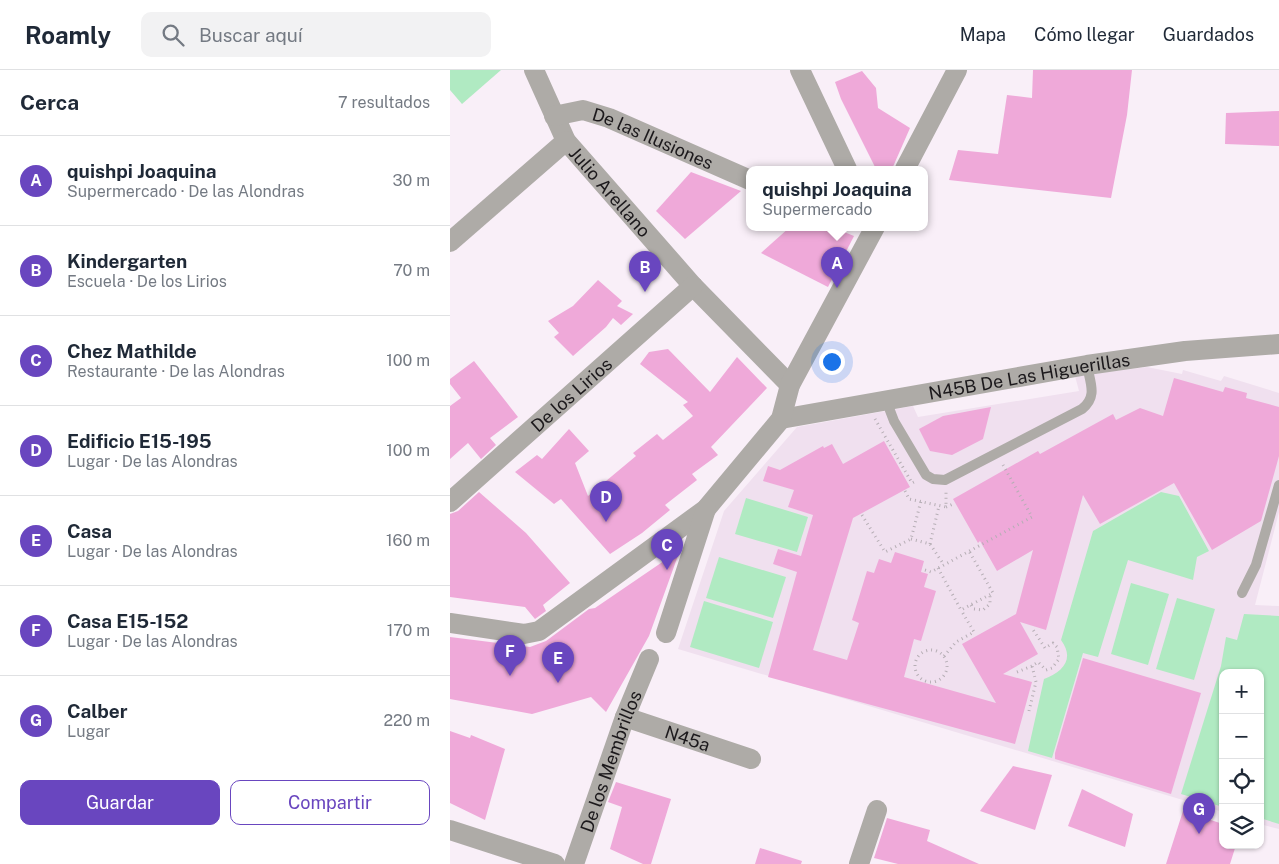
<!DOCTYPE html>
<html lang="es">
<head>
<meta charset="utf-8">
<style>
  body { margin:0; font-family:"Public Sans",sans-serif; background:#f2f2f3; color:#1f2937 }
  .controls { position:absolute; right:15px; bottom:15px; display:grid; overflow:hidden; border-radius:10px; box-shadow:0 1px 4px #0004 }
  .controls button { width:45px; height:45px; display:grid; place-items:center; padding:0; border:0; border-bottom:1px solid #e0e1e3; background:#fff; color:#1f2937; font:25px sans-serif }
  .you { position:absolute; left:381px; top:291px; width:18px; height:18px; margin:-12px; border:4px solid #fff; border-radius:50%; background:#1a73e8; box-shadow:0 0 0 8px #1a73e833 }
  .badge { display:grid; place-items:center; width:32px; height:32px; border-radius:50%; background:#6946bf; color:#fff; font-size:16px; font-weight:700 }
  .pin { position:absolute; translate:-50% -41px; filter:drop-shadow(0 1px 2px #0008) }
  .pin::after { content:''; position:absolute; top:26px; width:18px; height:15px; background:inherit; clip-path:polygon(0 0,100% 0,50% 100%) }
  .popup { position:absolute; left:296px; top:96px; width:182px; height:65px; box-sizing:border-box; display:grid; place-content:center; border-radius:10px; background:#fff; filter:drop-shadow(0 1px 4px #0005); font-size:16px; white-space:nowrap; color:#747a83 }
  .popup b { font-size:19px; color:#1f2937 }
  .popup::after { content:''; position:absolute; left:50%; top:100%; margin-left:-10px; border:10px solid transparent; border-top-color:#fff }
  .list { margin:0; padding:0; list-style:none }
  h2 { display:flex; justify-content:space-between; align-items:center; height:65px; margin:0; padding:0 20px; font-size:21px }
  h2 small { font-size:16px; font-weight:400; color:#747a83 }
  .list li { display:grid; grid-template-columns:32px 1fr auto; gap:15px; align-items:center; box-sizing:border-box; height:90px; padding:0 20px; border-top:1px solid #e0e1e3 }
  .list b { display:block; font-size:19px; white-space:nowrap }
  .list p { margin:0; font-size:16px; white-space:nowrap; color:#747a83 }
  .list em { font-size:16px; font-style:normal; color:#747a83 }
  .actions { display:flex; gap:10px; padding:15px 20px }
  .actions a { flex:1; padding:11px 0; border:1px solid #6946bf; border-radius:10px; text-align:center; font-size:18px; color:#6946bf }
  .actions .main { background:#6946bf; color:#fff }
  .icon { flex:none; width:28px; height:28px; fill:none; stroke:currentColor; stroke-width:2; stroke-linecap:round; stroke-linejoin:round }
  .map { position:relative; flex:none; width:829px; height:794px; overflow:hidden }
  header { display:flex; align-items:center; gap:30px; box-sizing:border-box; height:70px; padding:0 25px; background:#fff; border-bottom:1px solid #e0e1e3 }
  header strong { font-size:24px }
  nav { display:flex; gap:28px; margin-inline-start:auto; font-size:18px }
  .search { width:350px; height:45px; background:#f2f2f3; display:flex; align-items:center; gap:12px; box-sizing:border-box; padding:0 18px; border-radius:10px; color:#747a83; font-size:19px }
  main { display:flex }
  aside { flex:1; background:#fff }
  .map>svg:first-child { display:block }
  .built { fill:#f0e0ef }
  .green { fill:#b0eac2 }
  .building { fill:#efa9d9 }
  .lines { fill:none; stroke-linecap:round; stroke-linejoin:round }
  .path { stroke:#b6aeb5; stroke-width:3; stroke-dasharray:1 4; stroke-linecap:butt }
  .service { stroke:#aeaba7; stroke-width:10 }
  .minor { stroke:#aeaba7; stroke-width:20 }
  .labels { text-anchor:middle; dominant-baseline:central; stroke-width:4.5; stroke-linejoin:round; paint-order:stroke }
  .street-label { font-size:18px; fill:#1c191c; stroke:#f9eff8 }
</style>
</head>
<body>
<header>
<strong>Roamly</strong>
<div class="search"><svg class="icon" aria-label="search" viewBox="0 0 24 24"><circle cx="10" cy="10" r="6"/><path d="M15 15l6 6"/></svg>Buscar aquí</div>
<nav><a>Mapa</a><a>Cómo llegar</a><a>Guardados</a></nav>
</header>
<main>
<aside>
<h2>Cerca<small>7 resultados</small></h2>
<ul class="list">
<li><span class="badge">A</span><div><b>quishpi Joaquina</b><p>Supermercado · De las Alondras</p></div><em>30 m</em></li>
<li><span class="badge">B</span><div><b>Kindergarten</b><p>Escuela · De los Lirios</p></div><em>70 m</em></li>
<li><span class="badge">C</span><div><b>Chez Mathilde</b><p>Restaurante · De las Alondras</p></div><em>100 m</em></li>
<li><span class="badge">D</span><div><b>Edificio E15-195</b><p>Lugar · De las Alondras</p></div><em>100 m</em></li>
<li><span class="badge">E</span><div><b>Casa</b><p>Lugar · De las Alondras</p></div><em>160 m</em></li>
<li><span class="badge">F</span><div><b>Casa E15-152</b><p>Lugar · De las Alondras</p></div><em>170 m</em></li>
<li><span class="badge">G</span><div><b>Calber</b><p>Lugar</p></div><em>220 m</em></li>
</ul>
<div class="actions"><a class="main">Guardar</a><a>Compartir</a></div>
</aside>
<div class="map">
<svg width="829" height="794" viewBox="0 0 829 794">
  <rect width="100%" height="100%" fill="#f9eff8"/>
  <path class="built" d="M697,297L732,304L733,300L771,311L774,306L829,323V442L805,535L829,536V759L810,754V603H773V742L228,579L274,441L347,357L463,336L468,347L629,321L625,306Z"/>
  <g class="green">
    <path d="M0,0H51L12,34L0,20Z"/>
    <path d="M711,422L729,426L759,481L747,487L743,510L678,490L648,587L633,583L602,688L578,681L594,609C613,602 625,589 611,570L643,461Z"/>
    <path d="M296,428L358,447L347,482L285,464Z"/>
    <path d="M269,487L336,507L323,548L256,528Z"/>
    <path d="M681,513L719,524L698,595L661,584Z"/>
    <path d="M727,528L765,539L744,610L706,599Z"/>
    <path d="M254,531L323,552L309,598L240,577Z"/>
    <path d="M794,544L829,546V754L810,748V603H773V737L731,724L771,596L776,567L787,570Z"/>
  </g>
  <g class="building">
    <path d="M583,0H682L677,45L661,128L499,110L508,80L548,84L557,25L582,28Z"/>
    <path d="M412,1L426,18L428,38L460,58L442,99H426L391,29L385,12Z"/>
    <path d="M829,41V76L775,74L776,43Z"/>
    <path d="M241,102L291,121L235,169L206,141Z"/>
    <path d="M340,157H382L404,166L378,217L311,183Z"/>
    <path d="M148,210L172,231L167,236L183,244L171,255L163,248L156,257L123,286L104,267L109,263L98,251L123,236Z"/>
    <path d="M218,279L260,322L287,287L317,318L261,377L268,385L242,404L247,410L215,435L220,440L192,463L160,484L111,429L104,434L65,402L87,385L92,389L119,359L139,381L125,393L138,426L186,386L183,383L207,364L213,370L243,346L233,335L238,332L190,294L199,282Z"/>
    <path d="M24,291L68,347L40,368L46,375L31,389L18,373L0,389V336L11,328L0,314V309Z"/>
    <path d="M724,308L773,322L775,317L797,323L796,328L829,337V386L811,451L762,480L724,413L650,454L633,425L596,560L570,552L588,584L553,604L582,612L565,674L318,607L347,502L323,494L328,479L351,486L363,445L338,437L344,420L313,411L318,396L330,400L373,376L374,378L382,374L393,394L434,371L460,417L403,448L363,580L397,590L409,553L402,550L417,501L424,503L429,489L441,493L445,482L474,491L471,502L478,504L474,517L486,521L471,571L464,569L454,607L546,633L512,574L566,544L583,480L547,501L530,471L528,473L503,429L588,381L590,384L663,344L666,350L690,338L713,346Z"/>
    <path d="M541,337L533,369L502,385L480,381L469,359L493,346Z"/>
    <path d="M29,422L76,463L120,513L93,535L96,541L85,549L75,537L0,527V444L8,441Z"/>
    <path d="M230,480L199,566L156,642L141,627L82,644L0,629V567L80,577L96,571L139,539L145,538Z"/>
    <path d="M633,588L751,623L721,724L605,689V683Z"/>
    <path d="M0,661L20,668L21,665L55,679L35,750L0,733Z"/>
    <path d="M563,696L602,705L585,760L530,741Z"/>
    <path d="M166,712L221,729L201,794H193L160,779L172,737L158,732Z"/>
    <path d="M632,719L683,744L675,777L618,756Z"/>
    <path d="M733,741L773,754V775H786L780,794H716Z"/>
    <path d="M437,748L480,760L477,771L529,794H448L424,788Z"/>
    <path d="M310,778L352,791L351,794H305Z"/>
  </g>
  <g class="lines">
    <g class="path">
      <path d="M425,349L462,413L464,412"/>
      <path d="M455,421L459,429L496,437V422"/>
      <path d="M496,437L503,434"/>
      <path d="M412,445L435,482L461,469L471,431"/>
      <path d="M461,469L480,474L494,495"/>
      <path d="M480,474L489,436"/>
      <path d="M488,498L511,540L543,523L519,481"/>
      <path d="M475,500L481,502L582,447L553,395"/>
      <path d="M521,535L524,539L533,540L540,534V525"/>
      <circle cx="481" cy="596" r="16"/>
      <path d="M494,586L506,572L524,562L511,540"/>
      <path d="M567,602L582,596"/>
      <path d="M579,641L586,612L582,596L588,592L596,600L602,598L609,589L607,577L603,573L595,578L582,558"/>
    </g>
    <g class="service">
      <path d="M436,330L444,351L476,405L483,409L495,410L632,339C648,326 640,313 637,295"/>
      <path d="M792,523L806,495L829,415"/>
    </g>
    <g class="minor">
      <path id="s1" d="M84,0L116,71L243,216L340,315"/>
      <path d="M350,0L397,99"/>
      <path id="s2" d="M104,46L133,40L159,48L300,110"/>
      <path d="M455,99L507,0"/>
      <path d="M0,172L116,71"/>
      <path id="s3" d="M331,349L637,295L735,281L829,274"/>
      <path id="s4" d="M0,432L243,216"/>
      <path d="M0,553L74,564L89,561L256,439L331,349L340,315L425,157"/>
      <path d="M216,563L256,439"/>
      <path id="s5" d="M175,647L301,689"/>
      <path d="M0,760L105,794"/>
      <path id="s6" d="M124,794L175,647L199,589"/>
      <path d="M409,794L427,740"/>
    </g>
  </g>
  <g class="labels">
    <g class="street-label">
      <text stroke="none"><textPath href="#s2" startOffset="105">De las Ilusiones</textPath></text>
      <text stroke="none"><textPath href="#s1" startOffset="145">Julio Arellano</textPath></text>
      <text stroke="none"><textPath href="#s3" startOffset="252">N45B De Las Higuerillas</textPath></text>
      <text stroke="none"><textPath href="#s4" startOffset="162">De los Lirios</textPath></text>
      <text stroke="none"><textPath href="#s5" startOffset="66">N45a</textPath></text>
      <text stroke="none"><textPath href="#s6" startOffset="109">De los Membrillos</textPath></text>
    </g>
  </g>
</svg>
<div class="controls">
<button>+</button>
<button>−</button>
<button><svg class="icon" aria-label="locate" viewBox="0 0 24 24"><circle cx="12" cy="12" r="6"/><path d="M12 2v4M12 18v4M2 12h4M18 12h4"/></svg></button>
<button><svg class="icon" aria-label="layers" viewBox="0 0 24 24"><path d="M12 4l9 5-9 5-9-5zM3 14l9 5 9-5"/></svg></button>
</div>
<div class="you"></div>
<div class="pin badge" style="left:387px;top:218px">A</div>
<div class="popup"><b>quishpi Joaquina</b>Supermercado</div>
<div class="pin badge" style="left:195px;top:222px">B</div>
<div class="pin badge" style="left:217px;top:500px">C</div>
<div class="pin badge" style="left:156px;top:452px">D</div>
<div class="pin badge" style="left:108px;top:613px">E</div>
<div class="pin badge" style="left:60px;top:606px">F</div>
<div class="pin badge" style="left:749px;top:764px">G</div>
</div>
</main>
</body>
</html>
